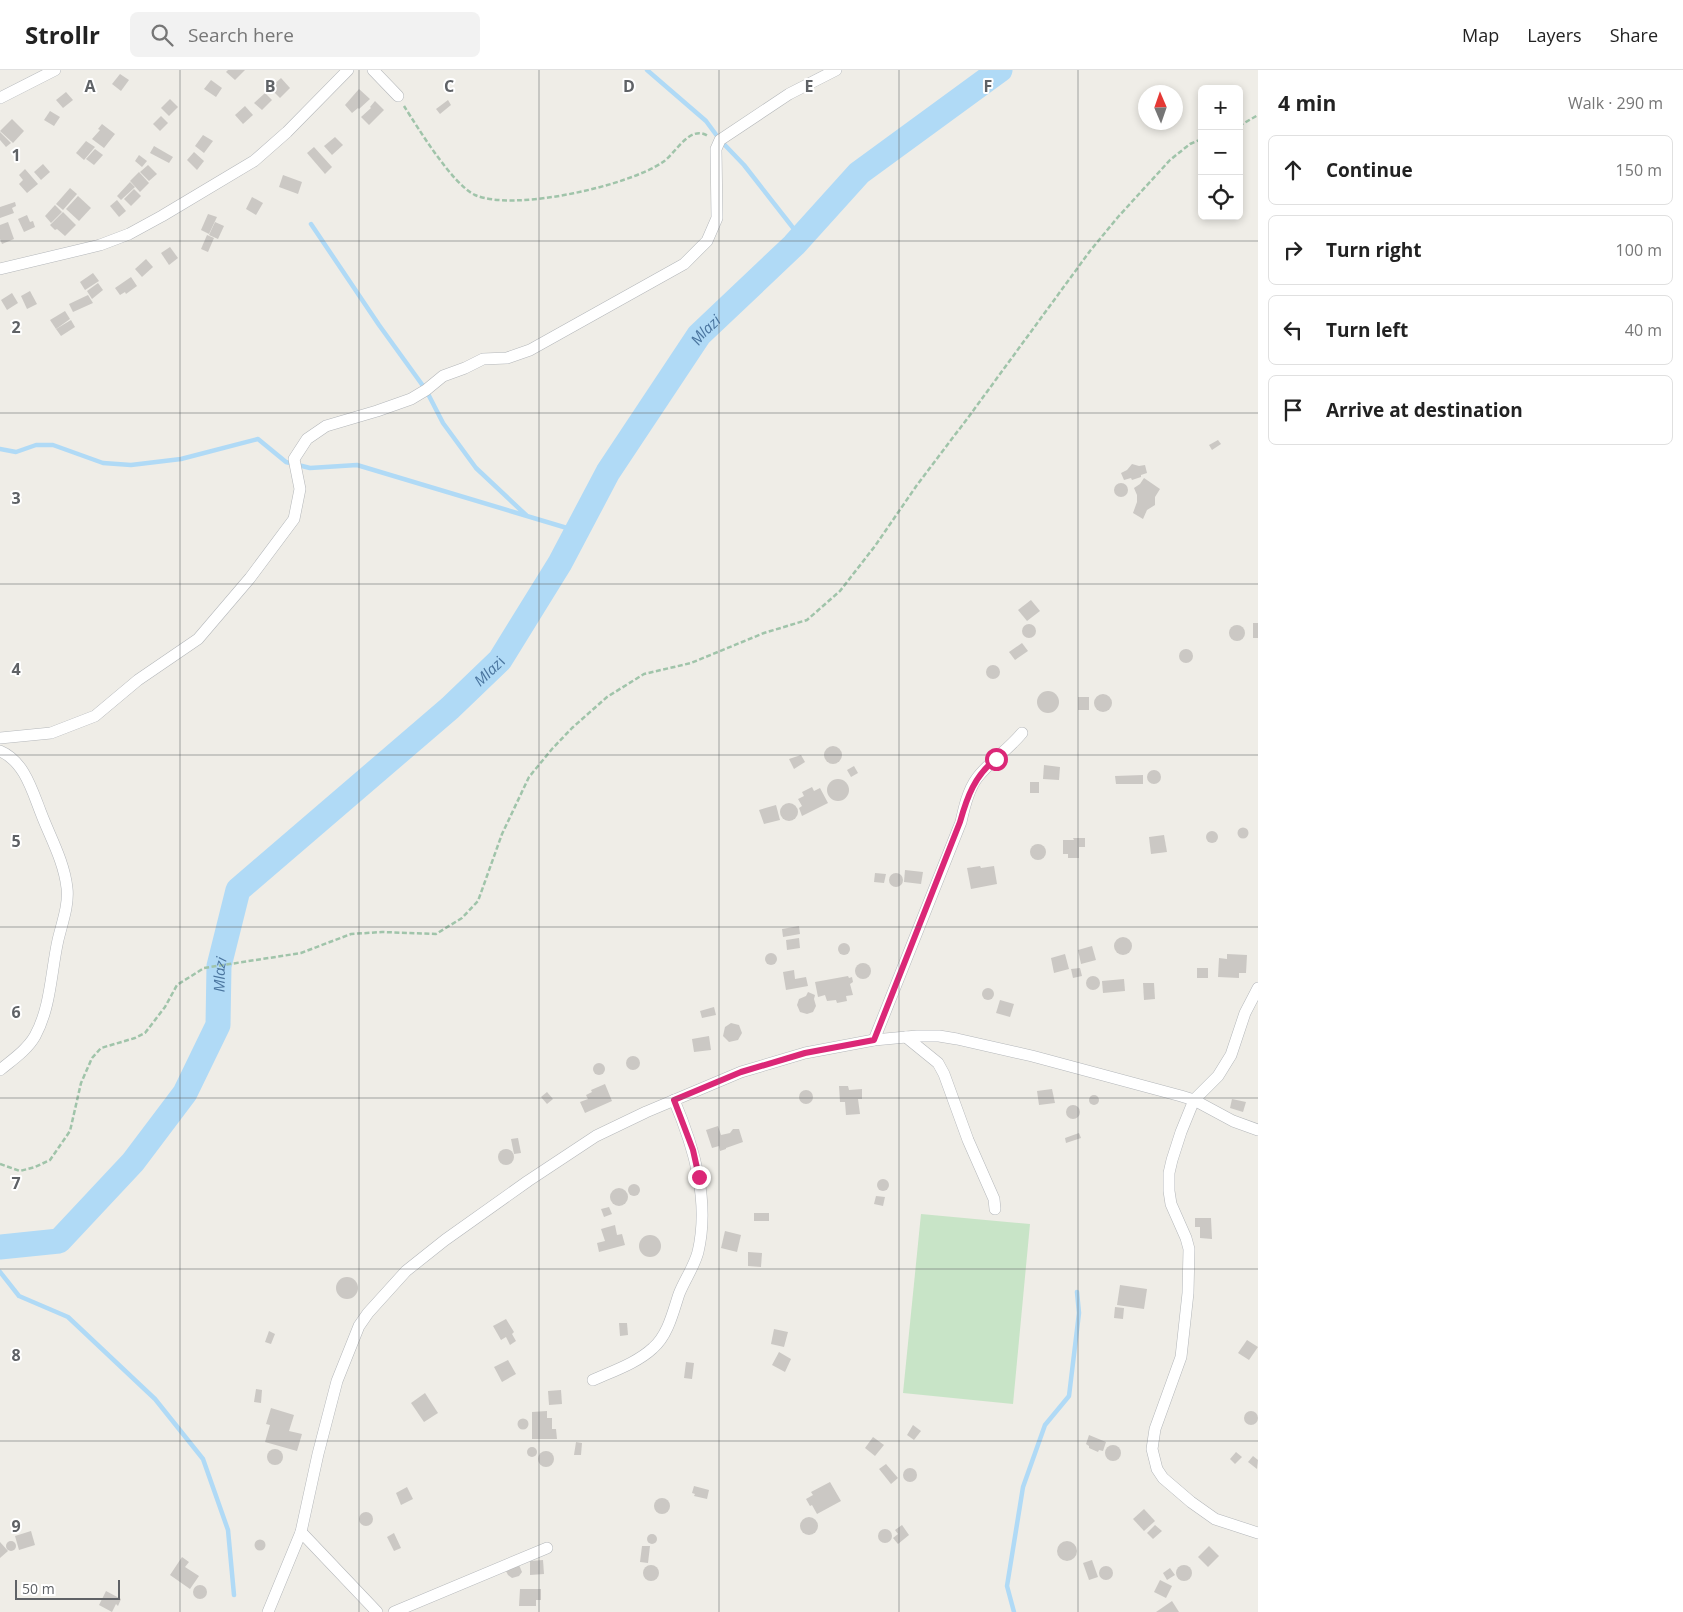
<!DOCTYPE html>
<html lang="en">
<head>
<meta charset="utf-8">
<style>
  body { margin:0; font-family:"Open Sans",sans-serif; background:#f2f2f2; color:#222 }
  .controls { position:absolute; right:15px; top:15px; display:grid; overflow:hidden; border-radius:8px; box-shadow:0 2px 8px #0003 }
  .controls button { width:45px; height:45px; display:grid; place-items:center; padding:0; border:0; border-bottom:1px solid #e0e0e0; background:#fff; color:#222; font:25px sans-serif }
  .compass { position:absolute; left:1138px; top:15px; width:45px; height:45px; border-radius:50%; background:#fff; box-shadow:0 2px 8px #0003; rotate:358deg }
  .scale { position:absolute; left:15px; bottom:12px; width:105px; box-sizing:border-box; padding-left:5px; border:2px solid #5f6266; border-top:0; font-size:14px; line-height:18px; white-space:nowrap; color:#5f6266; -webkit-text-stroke:4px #fff; paint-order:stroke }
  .stop { position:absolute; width:15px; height:15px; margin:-11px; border:4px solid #db2777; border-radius:50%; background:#fff }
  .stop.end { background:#db2777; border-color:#fff; box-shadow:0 1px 5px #0008 }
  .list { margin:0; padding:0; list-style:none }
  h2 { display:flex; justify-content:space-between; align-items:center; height:65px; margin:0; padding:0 20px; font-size:21px }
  h2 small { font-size:16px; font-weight:400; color:#767676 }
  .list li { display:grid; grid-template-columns:32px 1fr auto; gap:15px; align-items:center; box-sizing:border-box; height:70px; margin:0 10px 10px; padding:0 10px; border:1px solid #e0e0e0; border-radius:8px }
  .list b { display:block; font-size:19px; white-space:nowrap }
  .list em { font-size:16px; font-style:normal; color:#767676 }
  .icon { flex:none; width:28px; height:28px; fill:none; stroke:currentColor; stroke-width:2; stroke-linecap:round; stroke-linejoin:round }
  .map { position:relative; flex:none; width:1258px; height:1542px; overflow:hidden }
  header { display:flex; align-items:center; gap:30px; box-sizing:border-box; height:70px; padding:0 25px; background:#fff; border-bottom:1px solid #e0e0e0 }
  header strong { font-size:24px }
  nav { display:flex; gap:28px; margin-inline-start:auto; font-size:18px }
  .search { width:350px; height:45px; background:#f2f2f2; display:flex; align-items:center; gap:12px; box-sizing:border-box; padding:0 18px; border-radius:8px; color:#767676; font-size:19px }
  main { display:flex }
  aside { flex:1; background:#fff }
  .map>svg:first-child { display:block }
  .green { fill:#c8e4c7 }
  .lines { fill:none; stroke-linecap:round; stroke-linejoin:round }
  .stream { stroke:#b0daf6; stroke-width:4.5 }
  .river { stroke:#b0daf6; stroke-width:25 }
  .building { fill:#cbc8c4 }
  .street-casing { stroke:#b4b7ba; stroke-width:12 }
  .path { stroke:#a0c4aa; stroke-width:2.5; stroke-dasharray:5 2.5; stroke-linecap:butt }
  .street { stroke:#fff; stroke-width:11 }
  .route { stroke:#db2777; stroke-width:6 }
  .grid { fill:none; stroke:#5f6266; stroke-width:1; stroke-opacity:0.55 }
  .labels { text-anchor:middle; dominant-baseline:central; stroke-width:4; stroke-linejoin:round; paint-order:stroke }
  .water-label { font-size:15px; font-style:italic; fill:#4a759f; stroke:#fff }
  .grid-label { font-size:16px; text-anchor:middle; font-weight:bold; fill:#5f6266; stroke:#fff; stroke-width:4; stroke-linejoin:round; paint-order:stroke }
</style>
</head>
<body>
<header>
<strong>Strollr</strong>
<div class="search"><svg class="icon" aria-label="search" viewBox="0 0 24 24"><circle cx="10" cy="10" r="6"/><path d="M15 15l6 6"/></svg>Search here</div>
<nav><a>Map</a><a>Layers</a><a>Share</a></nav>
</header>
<main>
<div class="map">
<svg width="1258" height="1542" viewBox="0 0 1258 1542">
  <rect width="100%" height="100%" fill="#efede7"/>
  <path class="green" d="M921,1144L1030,1154L1013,1334L903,1323Z"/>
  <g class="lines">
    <g class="stream">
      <path d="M647,0L706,51L720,70L744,95L801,168"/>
      <path d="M311,154L379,255L426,320L443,353L476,398L526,445"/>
      <path d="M0,379L16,382L36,375H53L103,393L131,395L181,389L258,369L286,392L310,398L357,395L577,461"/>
      <path d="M0,1202L19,1226L68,1247L155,1329L203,1389L228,1460L234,1525"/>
      <path d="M1014,1542L1007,1516L1023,1417L1045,1355L1069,1326L1079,1243L1077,1222"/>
    </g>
    <path class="river" id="s1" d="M0,1177L59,1171L133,1092L185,1023L218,955L219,896L238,820L450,638L500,590L560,493L608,402L699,265L794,175L859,103L1000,0"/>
  </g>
  <g class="building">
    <path d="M228,0H245L235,10L226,2Z"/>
    <path d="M120,4L129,10L121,21L112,14Z"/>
    <path d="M281,8L290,18L280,28L270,18Z"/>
    <path d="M211,10L222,18L216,27L204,19Z"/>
    <path d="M359,19L370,29L359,39L358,38L352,43L345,35Z"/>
    <path d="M66,22L73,30L63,38L56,30Z"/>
    <path d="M265,23L272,30L262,40L254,33Z"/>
    <path d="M170,29L178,37L169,46L161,38Z"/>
    <path d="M448,30L451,35L440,44L436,39Z"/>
    <path d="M375,31L384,40L378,46L374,42L378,46L369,55L361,47L371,38L370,37Z"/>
    <path d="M245,36L253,45L243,54L235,45Z"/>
    <path d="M50,41L60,47L54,56L44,50Z"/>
    <path d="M161,46L168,53L160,61L153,54Z"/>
    <path d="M12,49L24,61L13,73L0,61Z"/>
    <path d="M102,54L115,64L104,78L92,69L100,60L98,59Z"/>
    <path d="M0,62L11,73L6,77L0,70Z"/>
    <path d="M203,65L213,71L204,83L195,76Z"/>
    <path d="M335,67L343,75L332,85L324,76Z"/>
    <path d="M86,71L95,77L84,90L76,83Z"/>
    <path d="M154,76L173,87L169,93L150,83Z"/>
    <path d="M314,77L332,97L325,104L307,83Z"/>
    <path d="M95,79L103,85L94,95L86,89Z"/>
    <path d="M194,82L204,91L197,100L187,90Z"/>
    <path d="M139,85L147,91L142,97L135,91Z"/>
    <path d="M43,94L50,102L41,110L34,102Z"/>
    <path d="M148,95L157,104L149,111L140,102Z"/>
    <path d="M25,99L38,114L27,123L19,114L23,110L19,105Z"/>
    <path d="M139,102L149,113L140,122L130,111Z"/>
    <path d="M283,105L302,112L298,124L279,117Z"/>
    <path d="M130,112L135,117L121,130L117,126Z"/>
    <path d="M70,118L77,124L63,140L56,134Z"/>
    <path d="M134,119L141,126L131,136L124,129Z"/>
    <path d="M78,126L91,138L79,151L66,139Z"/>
    <path d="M252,127L263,133L256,145L246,139Z"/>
    <path d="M117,130L126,141L119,147L110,136Z"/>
    <path d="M15,132L16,136L12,138L14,143L0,148V137Z"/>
    <path d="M55,135L62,142L51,153L45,146Z"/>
    <path d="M63,142L76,155L65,166L57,159L55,160L50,155Z"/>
    <path d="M208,144L217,147L209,164L201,160Z"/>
    <path d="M27,145L30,152L33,151L35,157L24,162L18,149Z"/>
    <path d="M8,152L14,169L2,174L0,169V155Z"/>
    <path d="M215,152L224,156L218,169L209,165Z"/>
    <path d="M207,165L214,168L208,182L201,179Z"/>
    <path d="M170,177L178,188L169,195L161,183Z"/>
    <path d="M146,189L153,197L142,207L135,199Z"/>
    <path d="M93,203L99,211L85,220L80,212Z"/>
    <path d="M131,207L137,216L126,224L125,222L120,225L115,218Z"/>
    <path d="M98,213L103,220L92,229L87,221Z"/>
    <path d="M30,221L37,234L27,239L21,226Z"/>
    <path d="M12,223L18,233L7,240L1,230Z"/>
    <path d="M88,225L93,233L73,242L69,234Z"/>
    <path d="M65,241L70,249L56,259L50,250Z"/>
    <path d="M71,250L75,257L61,266L56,259Z"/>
    <path d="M1218,370L1221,374L1212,380L1209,375Z"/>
    <path d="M1132,394L1139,396L1145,395L1147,403L1141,405V407L1132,410L1131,408L1124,410L1121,403L1127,400Z"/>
    <path d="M1144,408L1160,419L1155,427V435L1147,440L1143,449L1133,443L1137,432V425L1134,418L1140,414Z"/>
    <circle cx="1121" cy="420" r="7"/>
    <path d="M1031,530L1040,541L1027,551L1018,540Z"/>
    <rect x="1253" y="553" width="5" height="15"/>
    <circle cx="1029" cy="561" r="7"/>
    <circle cx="1237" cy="563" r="8"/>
    <path d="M1022,573L1028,581L1015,590L1009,582Z"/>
    <circle cx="1186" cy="586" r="7"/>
    <circle cx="993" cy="602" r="7"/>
    <circle cx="1048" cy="632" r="11"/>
    <circle cx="1103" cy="633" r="9"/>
    <rect x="1078" y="627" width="11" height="13"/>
    <circle cx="833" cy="685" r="9"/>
    <path d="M801,685L805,692L794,699L789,689Z"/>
    <path d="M1044,695L1060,697L1059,710L1043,709Z"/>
    <path d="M854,696L858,703L851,707L847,700Z"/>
    <circle cx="1154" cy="707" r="7"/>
    <path d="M1143,705V714H1116L1115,706Z"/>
    <circle cx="838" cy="720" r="11"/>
    <rect x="1030" y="712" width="9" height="11"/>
    <path d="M812,717L814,721L820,718L828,733L802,746L799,738L802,736L798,729L804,726L802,722Z"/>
    <circle cx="789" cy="742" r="9"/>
    <path d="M776,735L780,750L764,754L759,740Z"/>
    <circle cx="1243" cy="763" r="5.5"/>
    <circle cx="1212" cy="767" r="6"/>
    <path d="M1164,765L1167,782L1151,784L1149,767Z"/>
    <path d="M1073,768H1085V777H1079V788H1068V784H1063V770H1074Z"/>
    <circle cx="1038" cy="782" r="8"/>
    <path d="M980,796L981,798L994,796L997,814L971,819L967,798Z"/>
    <path d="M905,800L923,802L921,814L904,812Z"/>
    <circle cx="896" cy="810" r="7"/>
    <path d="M875,803L886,804L884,813L874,812Z"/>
    <path d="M799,856L800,864L783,867L782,859Z"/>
    <circle cx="1123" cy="876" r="9"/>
    <path d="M799,868L800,878L787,880L786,870Z"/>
    <circle cx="844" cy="879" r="6"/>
    <path d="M1092,876L1096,890L1081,894L1078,880Z"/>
    <circle cx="771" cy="889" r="6"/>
    <path d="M1065,884L1069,899L1054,903L1051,888Z"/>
    <path d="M1227,884L1247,885L1246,903H1239V908L1218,907L1219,888L1227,889Z"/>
    <circle cx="863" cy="901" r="8"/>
    <path d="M1080,898L1082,906L1073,908L1071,899Z"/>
    <rect x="1197" y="898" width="11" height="10"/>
    <path d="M794,900L795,909L806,907L808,916L786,920L783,902Z"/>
    <path d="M848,906L849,908L852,907L853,912L850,914L853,925L846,926L847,931L837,933L836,930L827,931L825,925L818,927L815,912Z"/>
    <circle cx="1093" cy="913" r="7"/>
    <path d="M1124,909L1125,921L1103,923L1102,911Z"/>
    <path d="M1143,913H1154L1155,929L1144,930Z"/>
    <circle cx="988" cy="924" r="6"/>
    <path d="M808,922L815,925L814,929L816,936L813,942L807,944L800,942L797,935L799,929L806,926Z"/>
    <path d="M1000,930L1014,934L1010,947L996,943Z"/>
    <path d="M714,937L716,945L702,948L700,941Z"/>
    <path d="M731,953L739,955L742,963L738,970L729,972L723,966L725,957Z"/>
    <path d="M709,966L711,980L694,982L692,969Z"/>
    <circle cx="633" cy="993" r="7"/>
    <circle cx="599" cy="999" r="6"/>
    <path d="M605,1014L612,1031L585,1043L580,1032L588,1029L586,1025L592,1022L591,1020Z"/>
    <path d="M839,1016H848L849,1020L862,1019V1029H858L860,1044L846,1045L845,1032H840Z"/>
    <path d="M1052,1019L1055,1033L1039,1035L1037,1021Z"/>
    <circle cx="806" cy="1027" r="7"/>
    <path d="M547,1022L553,1029L547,1034L541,1027Z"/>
    <circle cx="1094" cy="1030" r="5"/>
    <path d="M1232,1029L1246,1032L1243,1042L1230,1038Z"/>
    <circle cx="1073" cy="1042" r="7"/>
    <path d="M718,1056L721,1065L730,1063L733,1059H739L743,1072L726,1078V1079L720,1081L719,1076L712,1078L706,1060Z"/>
    <path d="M1079,1063L1081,1068L1066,1073L1065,1068Z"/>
    <path d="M518,1068L521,1083L514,1084L511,1069Z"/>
    <circle cx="506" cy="1087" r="8"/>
    <circle cx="883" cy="1115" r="6"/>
    <circle cx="634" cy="1120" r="6"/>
    <circle cx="619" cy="1127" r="9"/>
    <path d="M876,1126L885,1127L883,1136L874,1134Z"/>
    <path d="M609,1137L612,1144L604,1147L601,1139Z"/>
    <rect x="754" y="1143" width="15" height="8"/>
    <path d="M1195,1148H1211L1212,1169L1200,1168V1157H1195Z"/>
    <path d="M615,1155L617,1165L622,1164L625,1175L599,1182L597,1173L605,1171L601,1159Z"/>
    <path d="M725,1161L741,1165L737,1182L721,1178Z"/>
    <circle cx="650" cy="1176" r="11"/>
    <path d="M748,1182L762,1183L761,1197L748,1196Z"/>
    <circle cx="347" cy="1218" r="11"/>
    <path d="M1120,1215L1147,1219L1144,1239L1117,1235Z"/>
    <path d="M1115,1237L1124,1238L1123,1249L1114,1248Z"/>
    <path d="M506,1249L514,1262L512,1264L516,1271L510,1275L506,1267L501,1270L493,1256Z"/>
    <path d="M619,1253H627L628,1265L620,1266Z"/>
    <path d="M774,1259L788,1262L784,1277L771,1274Z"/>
    <path d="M269,1261L275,1264L271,1274L265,1272Z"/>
    <path d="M1247,1270L1258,1277L1249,1290L1238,1283Z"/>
    <path d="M779,1282L791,1289L785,1302L772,1295Z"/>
    <path d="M508,1290L516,1304L502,1312L494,1297Z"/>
    <path d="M686,1292L694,1293L692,1309L684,1308Z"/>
    <path d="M256,1319L262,1320L261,1333L254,1332Z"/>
    <path d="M561,1320L562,1334L549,1335L548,1321Z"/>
    <path d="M425,1323L438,1343L424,1352L411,1333Z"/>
    <path d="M271,1338L294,1345L289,1361L302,1364L297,1381L265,1372L270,1355L266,1354Z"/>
    <circle cx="1251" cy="1348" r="7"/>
    <path d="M547,1341V1348H552V1359H556L557,1369H532V1342Z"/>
    <circle cx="523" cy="1354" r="5.5"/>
    <path d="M913,1355L921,1361L914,1370L907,1365Z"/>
    <path d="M1089,1365L1106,1372L1103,1381L1099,1380L1098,1382L1089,1378V1376L1086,1374Z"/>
    <path d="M873,1367L884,1375L875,1386L865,1378Z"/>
    <path d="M576,1372L582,1373L581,1385H574Z"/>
    <circle cx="1113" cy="1383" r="8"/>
    <circle cx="532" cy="1382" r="5"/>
    <circle cx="275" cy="1387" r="8"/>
    <circle cx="546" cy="1389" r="8"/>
    <path d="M1236,1382L1242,1387L1235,1394L1230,1389Z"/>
    <path d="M1253,1386L1258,1390L1257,1399L1248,1392Z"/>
    <path d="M886,1394L898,1408L891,1414L879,1399Z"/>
    <circle cx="910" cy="1405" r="7"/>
    <path d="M830,1412L841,1431L817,1444L812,1435L810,1436L806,1429L813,1425L811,1422Z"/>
    <path d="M694,1416L709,1420L707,1429L694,1426L695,1424L692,1423Z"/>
    <path d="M407,1417L413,1429L401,1435L396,1423Z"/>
    <circle cx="662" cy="1436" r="8"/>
    <path d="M1144,1439L1155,1451L1144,1461L1133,1449Z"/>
    <circle cx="366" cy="1449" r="7"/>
    <circle cx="809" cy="1456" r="9"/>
    <path d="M902,1455L909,1465L898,1474L893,1468L898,1464L895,1460Z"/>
    <path d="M1155,1455L1162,1461L1153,1469L1147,1463Z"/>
    <circle cx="885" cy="1466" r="7"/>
    <path d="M31,1461L35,1475L19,1480L15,1466Z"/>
    <path d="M394,1463L401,1478L394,1481L387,1467Z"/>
    <circle cx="652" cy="1469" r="5"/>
    <circle cx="260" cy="1475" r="5.5"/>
    <circle cx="11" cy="1476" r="5"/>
    <circle cx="1067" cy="1481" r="10"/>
    <path d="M0,1472L8,1481L0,1488Z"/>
    <path d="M642,1476H650L648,1493L640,1492Z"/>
    <path d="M1209,1476L1219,1486L1208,1497L1198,1487Z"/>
    <path d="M182,1487L189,1492L185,1497L199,1506L190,1519L170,1505Z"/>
    <path d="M543,1490L544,1504L530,1505V1491Z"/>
    <path d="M1092,1490L1098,1507L1089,1510L1083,1493Z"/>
    <path d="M519,1495L522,1502L519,1506L512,1508L508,1505L506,1501Z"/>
    <circle cx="651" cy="1503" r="8"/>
    <circle cx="1184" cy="1503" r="8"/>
    <circle cx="1106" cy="1503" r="7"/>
    <path d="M1170,1498L1175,1505L1167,1510L1163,1503Z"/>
    <path d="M1160,1510L1172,1516L1166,1528L1154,1522Z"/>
    <circle cx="200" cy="1522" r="7"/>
    <path d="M520,1519H541V1530H536V1536H519Z"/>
    <path d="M106,1521L121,1529L118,1536L116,1534L112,1542L99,1535Z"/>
    <path d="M1172,1531L1179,1542H1156Z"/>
  </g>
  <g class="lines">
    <defs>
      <g id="street">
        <path d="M373,0L398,26"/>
        <path d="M0,28L55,0"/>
        <path d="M0,199L100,175L129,164L162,146L254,91L287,62L348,0"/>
        <path d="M0,668L51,663L95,646L138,610L198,569L250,508L294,449L300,419L294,389L307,369L326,356L377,341L411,329L426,320L443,306L465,298L483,289L507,288L530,280L684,194L707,171L717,148L716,79L720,70L789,24L836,0"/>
        <path d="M0,681C24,691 32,720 41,743C50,767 64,791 67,818C69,835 62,853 58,870C51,901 51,937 35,966C27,980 12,990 0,1000"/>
        <path d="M1258,918L1245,943L1231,985L1218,1006L1194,1030L1181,1062L1172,1090L1169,1103V1121L1171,1134L1186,1168L1189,1179L1188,1223L1181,1287L1155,1359L1152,1379L1157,1399L1163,1408L1191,1432L1215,1449L1258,1463"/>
        <path d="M906,967L938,993L944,1004L968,1070L994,1129L995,1139"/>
        <path d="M874,970L961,752C964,738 968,720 977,708C990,691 1008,680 1022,663"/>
        <path d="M593,1310C613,1301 637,1293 653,1278C668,1265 673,1242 679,1224C685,1209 694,1197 698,1182C710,1131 694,1077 674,1030"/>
        <path d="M301,1462L377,1542"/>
        <path d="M268,1542L301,1462L318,1384L337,1311L359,1256L368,1243L406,1201L445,1170L528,1111L596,1066L646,1042L741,1002L805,983L874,970L917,966H939L957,969L1032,986L1181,1026L1194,1030L1233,1051L1258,1060"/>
        <path d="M394,1542L547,1478"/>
      </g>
    </defs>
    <use href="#street" class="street-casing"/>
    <g class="path">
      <path d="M404,36C418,58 452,114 475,125C514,142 628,116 663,92C676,83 690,54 708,66"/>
      <path d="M1239,56L1258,45"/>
      <path d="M0,1094L20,1101L35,1097L50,1090L70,1061L81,1013L92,988L101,978L135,968L145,963L165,937L177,915L204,898L301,883L351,864L382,862L436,864L462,848L478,831L502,764L529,707L552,679L572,658L607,627L644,604L691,593L764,563L807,550L840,521L875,476L917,415L970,345L1090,181L1118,147L1170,90L1190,74L1202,69"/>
    </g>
    <use href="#street" class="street"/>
  </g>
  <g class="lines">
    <path class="route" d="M699,1107L693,1080L674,1030L741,1002L805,983L874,970L960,752C967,727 975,705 996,689"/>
  </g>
  <path class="grid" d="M180,0V1542M359,0V1542M539,0V1542M719,0V1542M899,0V1542M1078,0V1542M0,171H1258M0,343H1258M0,514H1258M0,685H1258M0,857H1258M0,1028H1258M0,1199H1258M0,1371H1258"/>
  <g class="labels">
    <g class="water-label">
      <text stroke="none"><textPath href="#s1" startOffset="1205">Mlazi</textPath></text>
      <text stroke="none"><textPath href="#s1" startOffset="800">Mlazi</textPath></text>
      <text stroke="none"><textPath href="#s1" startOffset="380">Mlazi</textPath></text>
    </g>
  </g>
  <g class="grid-label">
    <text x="90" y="22">A</text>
    <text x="270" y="22">B</text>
    <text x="449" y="22">C</text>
    <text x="629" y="22">D</text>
    <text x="809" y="22">E</text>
    <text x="988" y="22">F</text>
    <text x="16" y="91">1</text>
    <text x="16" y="263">2</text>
    <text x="16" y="434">3</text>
    <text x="16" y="605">4</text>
    <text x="16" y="777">5</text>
    <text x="16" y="948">6</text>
    <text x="16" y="1119">7</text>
    <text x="16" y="1291">8</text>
    <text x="16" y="1462">9</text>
  </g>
</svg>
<div class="controls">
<button>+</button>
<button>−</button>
<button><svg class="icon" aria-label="locate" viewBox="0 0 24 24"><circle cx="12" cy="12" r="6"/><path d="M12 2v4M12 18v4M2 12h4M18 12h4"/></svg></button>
</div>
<svg class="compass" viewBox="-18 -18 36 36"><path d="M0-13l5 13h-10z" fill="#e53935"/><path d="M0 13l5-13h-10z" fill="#767676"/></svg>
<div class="scale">50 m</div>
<div class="stop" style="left:996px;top:689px"></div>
<div class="stop end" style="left:699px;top:1107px"></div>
</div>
<aside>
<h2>4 min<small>Walk · 290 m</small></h2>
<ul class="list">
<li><svg class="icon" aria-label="ahead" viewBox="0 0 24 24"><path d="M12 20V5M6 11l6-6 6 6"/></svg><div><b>Continue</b></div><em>150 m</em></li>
<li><svg class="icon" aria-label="right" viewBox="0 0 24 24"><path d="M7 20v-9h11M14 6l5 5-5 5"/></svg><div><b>Turn right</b></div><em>100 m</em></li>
<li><svg class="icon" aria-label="left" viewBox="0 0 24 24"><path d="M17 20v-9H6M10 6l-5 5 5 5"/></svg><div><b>Turn left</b></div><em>40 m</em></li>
<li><svg class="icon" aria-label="arrive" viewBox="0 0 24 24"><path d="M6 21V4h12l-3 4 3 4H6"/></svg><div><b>Arrive at destination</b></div></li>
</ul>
</aside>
</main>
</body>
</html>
